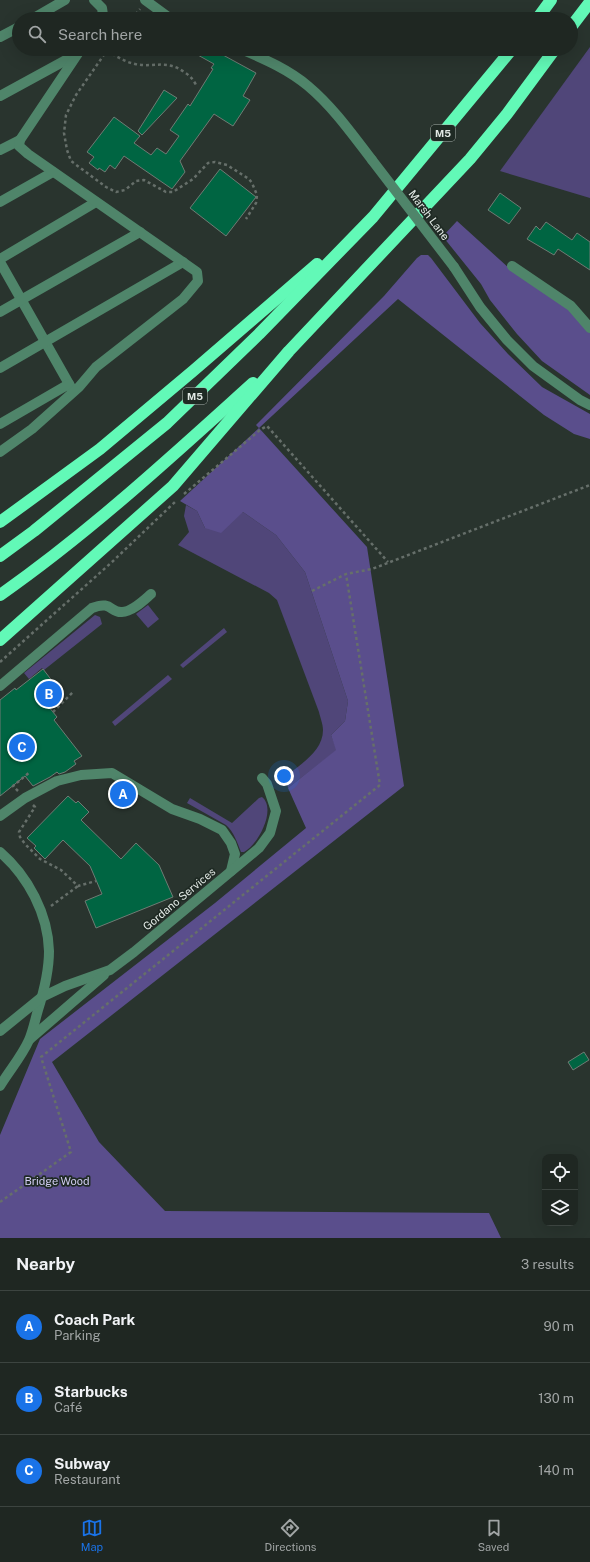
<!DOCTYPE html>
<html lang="en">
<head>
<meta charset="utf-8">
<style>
  body { margin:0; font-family:"Public Sans",sans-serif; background:#272f2a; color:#f1f3f6 }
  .controls { position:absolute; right:12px; bottom:12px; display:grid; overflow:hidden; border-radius:8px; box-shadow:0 4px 16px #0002 }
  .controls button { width:36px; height:36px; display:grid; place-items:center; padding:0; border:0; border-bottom:1px solid #3c4440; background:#1f2722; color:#f1f3f6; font:20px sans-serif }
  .you { position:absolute; left:284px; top:776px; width:14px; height:14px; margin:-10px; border:3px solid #fff; border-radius:50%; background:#1a73e8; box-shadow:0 0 0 6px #1a73e833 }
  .badge { display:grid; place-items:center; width:26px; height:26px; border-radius:50%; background:#1a73e8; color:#fff; font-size:13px; font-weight:700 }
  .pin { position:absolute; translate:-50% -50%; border:2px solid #fff; box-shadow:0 1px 4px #0006 }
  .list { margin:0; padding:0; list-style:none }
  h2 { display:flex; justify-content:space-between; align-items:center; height:52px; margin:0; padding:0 16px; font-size:17px }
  h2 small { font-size:13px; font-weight:400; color:#a1a5a5 }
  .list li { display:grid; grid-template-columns:26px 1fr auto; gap:12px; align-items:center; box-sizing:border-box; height:72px; padding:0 16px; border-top:1px solid #3c4440 }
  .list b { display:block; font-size:15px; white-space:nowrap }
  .list p { margin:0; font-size:13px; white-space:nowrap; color:#a1a5a5 }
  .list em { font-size:13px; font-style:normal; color:#a1a5a5 }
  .icon { flex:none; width:22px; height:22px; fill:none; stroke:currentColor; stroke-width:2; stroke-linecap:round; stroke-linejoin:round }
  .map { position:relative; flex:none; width:590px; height:1238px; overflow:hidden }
  .search { position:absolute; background:#1f2722; box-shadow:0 4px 16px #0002; left:12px; right:12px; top:12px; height:44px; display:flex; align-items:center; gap:10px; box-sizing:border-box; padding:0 14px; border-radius:22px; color:#a1a5a5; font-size:15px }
  .sheet { height:268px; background:#1f2722 }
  nav { display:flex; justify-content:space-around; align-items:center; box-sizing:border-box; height:56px; border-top:1px solid #3c4440; background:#1f2722; font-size:11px; color:#a1a5a5 }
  nav a { display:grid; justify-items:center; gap:2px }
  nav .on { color:#1a73e8 }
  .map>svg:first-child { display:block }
  .green { fill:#504679 }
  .forest { fill:#5a4e8c }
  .building { fill:#006542; stroke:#6f7b74 }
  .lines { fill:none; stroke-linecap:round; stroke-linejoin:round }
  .path { stroke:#666f6a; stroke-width:2.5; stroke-dasharray:3 3; stroke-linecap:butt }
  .minor { stroke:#4f856a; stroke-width:10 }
  .highway { stroke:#62f9b7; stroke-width:12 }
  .minor-bridge { stroke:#4f856a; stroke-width:10 }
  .labels { text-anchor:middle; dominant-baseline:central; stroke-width:3.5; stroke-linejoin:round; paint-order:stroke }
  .shield { fill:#1f2a24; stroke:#a8b0ab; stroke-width:1 }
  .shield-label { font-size:10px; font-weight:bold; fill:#e2e9e5 }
  .street-label { font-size:11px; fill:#e2e9e5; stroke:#1f2a24 }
  .park-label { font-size:11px; fill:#d3cef4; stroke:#1f2a24 }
</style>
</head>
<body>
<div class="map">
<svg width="590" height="1238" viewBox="0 0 590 1238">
  <rect width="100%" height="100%" fill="#29342e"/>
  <g class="green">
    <path d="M590,47V198L500,171Z"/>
    <path d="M186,505L197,511L205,528L243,512L276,535L305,572L348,701L345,721L331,735L337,750L288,788L286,776C301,764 323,751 323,730C323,724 320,717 319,712L277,600L269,593L178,545L189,532L184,516Z"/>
    <path d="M148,605L159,619L148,628L136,614Z"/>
    <path d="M95,615L100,617L102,624L44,670L42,668L29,679L24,673Z"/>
    <path d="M224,628L227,632L183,668L180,665Z"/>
    <path d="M168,675L172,679L115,726L112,722Z"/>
    <path d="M262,797C277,809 258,845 244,852H241C237,842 234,832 226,825L187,803L190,798L232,823L259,798Z"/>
  </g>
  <g class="forest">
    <path d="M457,221L510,269L569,308L590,332V395L542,361L517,334L490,300L481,284L444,238V235Z"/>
    <path d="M421,255H428L431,258L480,323L508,354L542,387L590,414V439L574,434L544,415L398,299L259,428L367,547L404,786L52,1062L99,1142L165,1211L489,1213L501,1238H0V1135L40,1039L215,903L306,828L288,788L336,750L331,735L345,721L348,701L305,572L276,535L243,512L221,533L205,528L197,511L180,501L259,428L256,425L384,296L417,258Z"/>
  </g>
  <g class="building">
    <path d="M187,49H212L256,73L243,96L250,100L233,126L214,114L180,161L185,172L172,189L124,156L115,169L110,165L105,172L99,168L98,170L89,163L94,157L87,152L114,117L140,136L134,143L151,155L157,148L166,154L179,136L170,130L188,104L190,106L213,69L211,68L214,64Z"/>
    <path d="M164,90L177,98L142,135L138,131Z"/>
    <path d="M220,169L256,197L226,236L190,208Z"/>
    <path d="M500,193L521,208L509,224L488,210Z"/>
    <path d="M546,222L572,240L577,233L590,242V270L558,249L554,255L527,239L536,226L540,230Z"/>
    <path d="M43,669L63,695L48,706L57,717L54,720L82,756L74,761L76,764L65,772L59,774L57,772L50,777L33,786L25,776L0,796V700L15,688L16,690Z"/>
    <path d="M68,796L76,803L78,801L89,812L81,820L121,859L136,843L159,865L173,897L96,928L85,901L102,894L90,866L63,840L45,859L34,848L36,846L27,838Z"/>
    <path d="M584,1052L589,1060L573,1070L568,1062Z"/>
  </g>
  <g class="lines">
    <g class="path">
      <path d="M132,19L140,9"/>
      <path d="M108,49L76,95L66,115L64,133L67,150L71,161L106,187L116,192L125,190L136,181L144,180L166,192H173L193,179L208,163L215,162L227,165L249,179L252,183L257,195L256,203L246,219"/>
      <path d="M107,51C116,56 125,62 135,64C154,68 166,59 184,72C189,75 193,79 196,85"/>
      <path d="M184,494L260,430L267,426L388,562"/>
      <path d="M312,591L346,574L372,569L590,485"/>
      <path d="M0,662L112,562L176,501"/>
      <path d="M53,712L73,692"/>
      <path d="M18,791L13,786L30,772"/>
      <path d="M33,805L35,807L19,832L20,837L25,844L40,859L61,870L78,886L96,881"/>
      <path d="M51,906L78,886"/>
      <path d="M0,1202L71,1152L41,1057L380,785L346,574"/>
    </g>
    <g class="minor">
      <path d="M94,0L102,8L103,15L101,19"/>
      <path d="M145,0L171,19"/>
      <path d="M32,19L65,0"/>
      <path d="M0,37L19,27"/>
      <path d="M241,49C264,59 288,69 308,86C333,107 352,134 372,160"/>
      <path d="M0,96L77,54"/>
      <path d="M0,150L20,140"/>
      <path d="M0,202L53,172"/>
      <path d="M0,259L96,202"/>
      <path d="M0,262L73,391"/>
      <path d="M512,266L571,306L590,328"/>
      <path d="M454,267L480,307L507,340L533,366L580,400L590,405"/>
      <path d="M0,312L140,232"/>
      <path d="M0,368L183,262"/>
      <path d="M0,424L69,384"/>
      <path d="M0,452L32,429L79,387L96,367L183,299L198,281L197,272L28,154L19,146L20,140L81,49"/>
      <path d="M0,686L92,608C112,600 110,613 122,612C132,612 144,600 151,594"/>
      <path d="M0,816L25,798L57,781L81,775L112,773L172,809L200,819L222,830L231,843L235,854L231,871"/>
      <path d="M0,852C28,876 48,914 49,951C49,971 44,991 38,1010C35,1020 33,1031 29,1040C22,1056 9,1071 0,1086"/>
      <path d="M0,1031L42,997L65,986L110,970L134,952L259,848L270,833L276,811L267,784L262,778"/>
      <path d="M30,1039L104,975"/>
    </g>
    <g class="highway">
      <path d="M537,19L551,0"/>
      <path d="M571,27L590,2"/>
      <path d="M0,522L100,449L193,371L317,264"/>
      <path d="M0,556L34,531L167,423L259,334L373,217L512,49"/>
      <path d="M0,595C90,532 171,457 253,383"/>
      <path d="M0,640L173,486L289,351L470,159L507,114L555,49"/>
    </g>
    <path class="minor-bridge" d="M372,160L454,267"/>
  </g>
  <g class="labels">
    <g class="shield">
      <rect x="431" y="125" width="24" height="16" rx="3"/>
      <rect x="183" y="388" width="24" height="16" rx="3"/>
    </g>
    <g class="shield-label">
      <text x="443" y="133">M5</text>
      <text x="195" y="396">M5</text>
    </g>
    <g class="street-label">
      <text transform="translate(429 215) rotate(53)">Marsh Lane</text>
      <text transform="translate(179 899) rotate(-40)">Gordano Services</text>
    </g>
    <g class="park-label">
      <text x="57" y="1181">Bridge Wood</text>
    </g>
  </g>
</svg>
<div class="controls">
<button><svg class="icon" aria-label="locate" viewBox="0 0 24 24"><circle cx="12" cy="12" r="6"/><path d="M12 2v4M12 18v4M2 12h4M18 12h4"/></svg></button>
<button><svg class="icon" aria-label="layers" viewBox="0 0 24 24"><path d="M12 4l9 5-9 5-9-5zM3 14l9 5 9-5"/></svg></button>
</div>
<div class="you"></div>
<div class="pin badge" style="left:123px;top:794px">A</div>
<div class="pin badge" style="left:49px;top:694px">B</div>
<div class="pin badge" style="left:22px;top:747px">C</div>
<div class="search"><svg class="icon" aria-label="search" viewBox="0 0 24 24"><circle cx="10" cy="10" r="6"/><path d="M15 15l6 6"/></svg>Search here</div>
</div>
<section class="sheet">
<h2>Nearby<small>3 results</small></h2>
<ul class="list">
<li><span class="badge">A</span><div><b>Coach Park</b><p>Parking</p></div><em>90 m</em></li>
<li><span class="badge">B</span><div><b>Starbucks</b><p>Café</p></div><em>130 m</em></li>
<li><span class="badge">C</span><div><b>Subway</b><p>Restaurant</p></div><em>140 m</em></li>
</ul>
</section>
<nav>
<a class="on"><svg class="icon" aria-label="map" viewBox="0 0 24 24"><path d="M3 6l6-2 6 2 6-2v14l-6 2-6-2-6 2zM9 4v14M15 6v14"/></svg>Map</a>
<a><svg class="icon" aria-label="directions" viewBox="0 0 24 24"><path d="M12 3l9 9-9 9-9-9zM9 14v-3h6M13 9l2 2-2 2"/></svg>Directions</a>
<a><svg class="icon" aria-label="saved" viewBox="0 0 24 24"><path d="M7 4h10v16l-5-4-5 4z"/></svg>Saved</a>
</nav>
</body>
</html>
